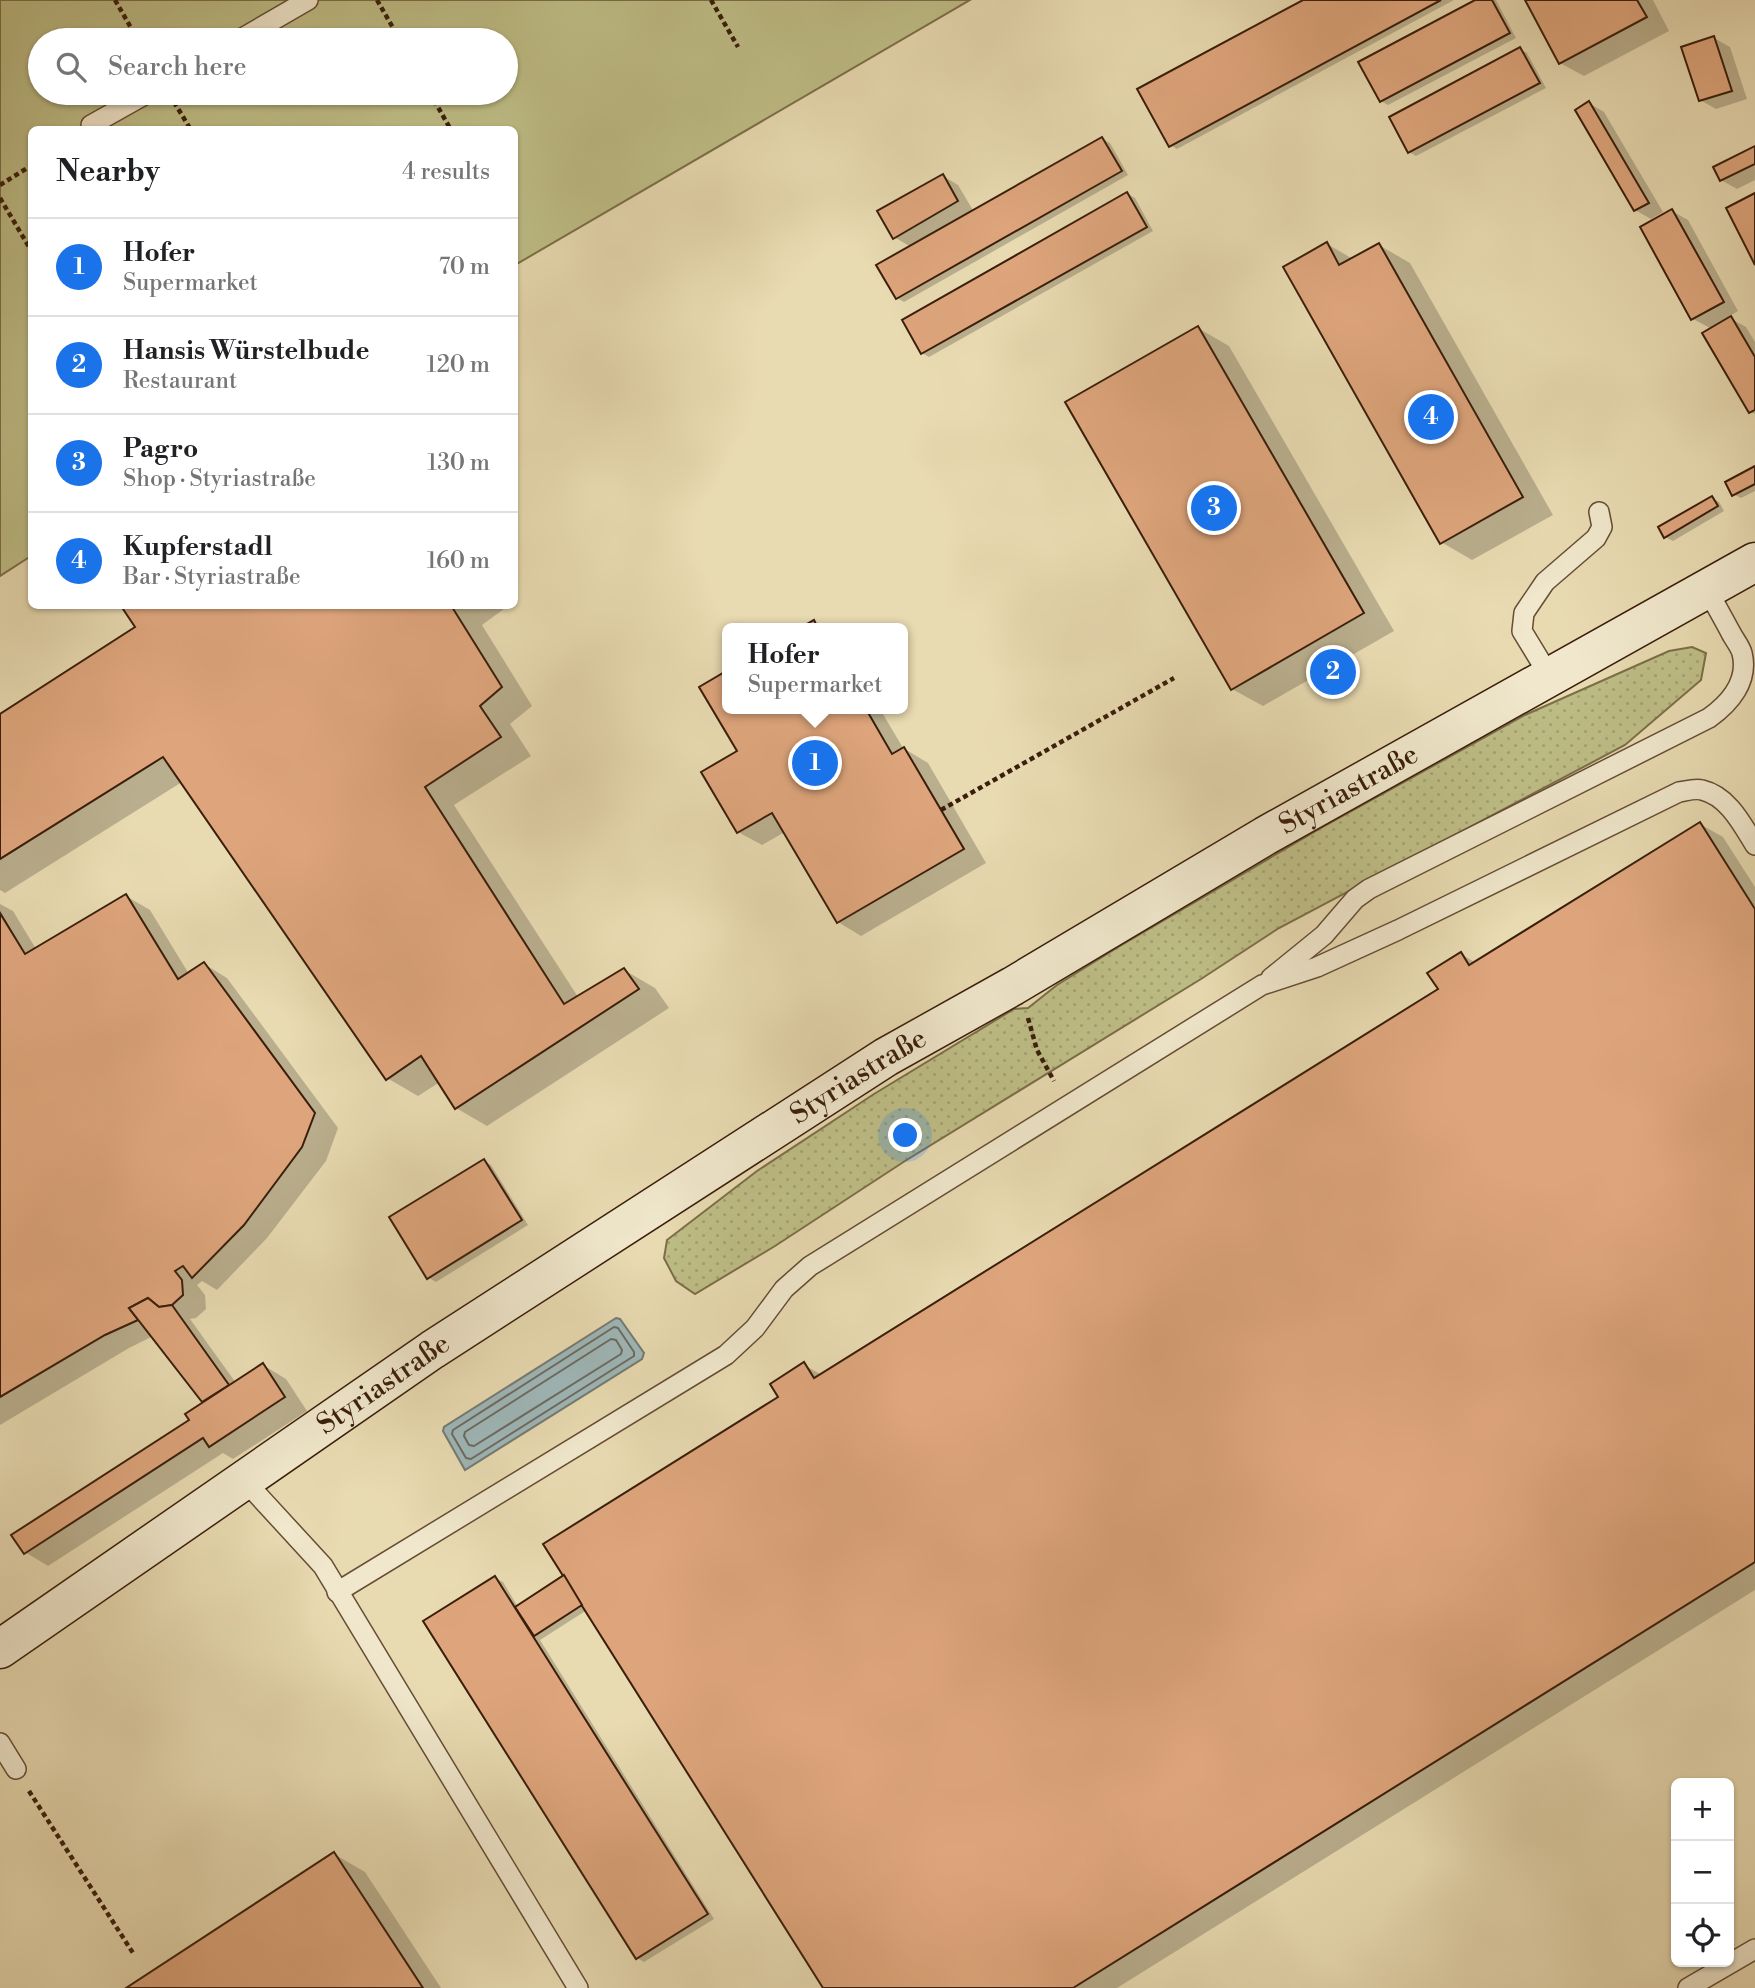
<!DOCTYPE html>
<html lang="en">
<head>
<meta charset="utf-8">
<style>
  body { margin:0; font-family:"Libre Bodoni",serif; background:#f6f6f6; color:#202124 }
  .controls { position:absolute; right:21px; bottom:21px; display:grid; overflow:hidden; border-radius:10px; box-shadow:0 2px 5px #0004 }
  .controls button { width:63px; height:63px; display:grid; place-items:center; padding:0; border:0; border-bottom:2px solid #e0e0e0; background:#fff; color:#202124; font:35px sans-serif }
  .you { position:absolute; left:906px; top:1136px; width:24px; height:24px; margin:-18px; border:5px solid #fff; border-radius:50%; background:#1a73e8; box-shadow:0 0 0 10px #1a73e833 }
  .badge { display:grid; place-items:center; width:46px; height:46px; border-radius:50%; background:#1a73e8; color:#fff; font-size:23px; font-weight:700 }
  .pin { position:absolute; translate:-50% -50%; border:4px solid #fff; box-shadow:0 2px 7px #0006 }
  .popup { position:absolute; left:722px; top:623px; width:186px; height:91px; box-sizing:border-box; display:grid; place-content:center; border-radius:10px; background:#fff; filter:drop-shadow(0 2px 5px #0005); font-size:23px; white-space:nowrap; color:#757577 }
  .popup b { font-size:26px; color:#202124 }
  .popup::after { content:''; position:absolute; left:50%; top:100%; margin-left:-14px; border:14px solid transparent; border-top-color:#fff }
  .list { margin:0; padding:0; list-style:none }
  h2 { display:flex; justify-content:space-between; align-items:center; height:91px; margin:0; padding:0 28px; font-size:30px }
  h2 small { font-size:23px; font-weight:400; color:#757577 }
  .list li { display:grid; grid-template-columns:46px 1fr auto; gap:21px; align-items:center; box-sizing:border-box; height:98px; padding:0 28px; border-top:2px solid #e0e0e0 }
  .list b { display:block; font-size:26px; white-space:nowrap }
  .list p { margin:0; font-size:23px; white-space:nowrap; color:#757577 }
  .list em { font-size:23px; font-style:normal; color:#757577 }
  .icon { flex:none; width:38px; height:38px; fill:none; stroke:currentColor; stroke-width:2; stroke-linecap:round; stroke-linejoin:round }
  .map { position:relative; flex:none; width:1755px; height:1988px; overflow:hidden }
  .search { position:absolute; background:#fff; box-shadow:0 2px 5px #0004; left:28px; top:28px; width:490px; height:77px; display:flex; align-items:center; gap:18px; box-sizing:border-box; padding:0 24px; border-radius:38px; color:#757577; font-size:26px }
  .panel { position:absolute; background:#fff; box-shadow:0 2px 5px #0004; left:28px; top:126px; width:490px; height:483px; border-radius:10px }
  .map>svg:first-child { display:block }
  .grass { fill:url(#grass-dots); stroke:#7c6e48; stroke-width:2 }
  .garden { fill:#bebd86; stroke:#7c6e48; stroke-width:2; fill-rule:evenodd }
  .water { fill:#9eb7b8; stroke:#767a73; stroke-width:2 }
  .shadow { fill:#0003 }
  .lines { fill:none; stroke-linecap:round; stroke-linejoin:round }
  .shore { stroke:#6c6a62; stroke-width:2 }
  .building { fill:#dea57c; stroke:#3a1e0b; stroke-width:2 }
  .lane-casing { stroke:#664d34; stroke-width:22 }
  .secondary-casing { stroke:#3a1e0b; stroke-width:41 }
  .path { stroke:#3a1e0b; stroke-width:4.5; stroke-dasharray:5 3.5; stroke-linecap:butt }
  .lane { stroke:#f0e7cc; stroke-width:19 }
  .secondary { stroke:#f0e7cc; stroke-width:38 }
  .labels { text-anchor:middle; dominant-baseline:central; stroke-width:5; stroke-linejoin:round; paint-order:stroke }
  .street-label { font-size:28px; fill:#3a1e0b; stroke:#f0e7cc }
</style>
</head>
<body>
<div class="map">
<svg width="1755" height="1988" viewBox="0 0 1755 1988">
  <defs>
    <pattern id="grass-dots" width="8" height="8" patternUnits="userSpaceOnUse" patternTransform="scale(1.75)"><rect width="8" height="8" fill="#bebd86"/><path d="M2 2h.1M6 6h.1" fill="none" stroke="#a4a272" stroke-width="1.8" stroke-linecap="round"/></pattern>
  </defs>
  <rect width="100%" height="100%" fill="#e8dab1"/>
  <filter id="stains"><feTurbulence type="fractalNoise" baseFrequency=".00286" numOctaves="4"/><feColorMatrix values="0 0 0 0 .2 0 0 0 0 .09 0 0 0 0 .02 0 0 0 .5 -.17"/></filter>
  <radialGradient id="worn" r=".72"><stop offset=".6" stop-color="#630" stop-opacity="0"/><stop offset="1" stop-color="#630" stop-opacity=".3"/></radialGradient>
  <path class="grass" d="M1692,647L1706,653L1701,680L1625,745L1279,928L1201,979L905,1161L775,1246L695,1294L676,1281L664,1258L667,1240L757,1171L874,1094L1014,1009L1028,1008L1057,985L1120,946L1321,828L1525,715L1669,651Z"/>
  <path class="garden" d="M0,0H970L515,265L514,130H32L31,556L0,576ZM40,40H506V93H40Z"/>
  <path class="water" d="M616,1318L620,1319L644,1353L642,1359L465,1470L443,1431L444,1427Z"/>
  <g class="shadow">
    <path d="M1307,0H1454L1177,149L1170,145Z"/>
    <path d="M1479,0H1496L1516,38L1388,105L1381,101Z"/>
    <path d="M1527,0H1653L1669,31L1584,76L1560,63Z"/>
    <path d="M1714,38L1730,47L1747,99L1716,109L1700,100Z"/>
    <path d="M1520,49L1527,53L1546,88L1416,156L1409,152Z"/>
    <path d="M1589,103L1604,112L1663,212L1651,219L1635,210Z"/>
    <path d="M1102,139L1110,143L1128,175L904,302L897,298L911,247L894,237L943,176L958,185L974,212Z"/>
    <path d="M1755,148V180L1737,189L1721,180Z"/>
    <path d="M1128,194L1135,198L1153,231L929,357L922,353Z"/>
    <path d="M1672,211L1688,220L1738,311L1728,317L1746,327L1755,342V414L1751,412L1712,329L1693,319Z"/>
    <path d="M1327,244L1353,259L1379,245L1410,263L1553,515L1472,560L1441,542Z"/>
    <path d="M1198,328L1229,346L1394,631L1263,706L1232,689Z"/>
    <path d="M1755,468V491L1741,498L1733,494Z"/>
    <path d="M1712,498L1719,502L1724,511L1673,541L1665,537Z"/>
    <path d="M123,606H508L482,625L532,706L510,724L531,756L454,805L578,997L624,970L655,988L669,1008L487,1126L456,1108L440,1082L418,1096L387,1078L182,782L5,893L0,890V716L138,628Z"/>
    <path d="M702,687L728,709H880L903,748L928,763L986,863L861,936L838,922L785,832L762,845L738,832L739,752Z"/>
    <path d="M1700,824L1723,837L1755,887V1590L1117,1988H825L587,1610L540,1640L714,1919L644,1962L637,1958L495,1578L503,1582L518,1607L566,1576L781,1398L804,1365L822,1375L1440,989L1461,954L1476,963Z"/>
    <path d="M126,896L150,910L189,974L204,964L227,978L338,1128L326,1161L267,1238L217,1290L202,1281L197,1285L205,1295L206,1309L196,1318L190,1319L236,1383L263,1365L286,1379L307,1411L233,1459L223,1453L48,1566L25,1552L191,1420L206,1402L153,1336L129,1348L0,1425V904L13,911L36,949Z"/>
    <path d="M484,1161L491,1165L528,1225L436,1282L429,1278Z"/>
    <path d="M334,1854L365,1872L441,1988H129Z"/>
  </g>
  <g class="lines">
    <g class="shore">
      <path d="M614,1327L618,1328L634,1352V1356L471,1459L466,1458L452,1434L453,1430Z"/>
      <path d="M611,1339L616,1340L622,1350L621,1354L474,1446L469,1445L464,1436L465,1432Z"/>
    </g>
  </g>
  <g class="building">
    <path d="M1303,0H1441L1169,147L1137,89Z"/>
    <path d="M1475,0H1492L1510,33L1380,102L1358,62Z"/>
    <path d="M1525,0H1637L1647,17L1559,64Z"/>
    <path d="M1714,36L1732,91L1699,101L1681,47Z"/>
    <path d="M1520,47L1540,83L1408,153L1389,117Z"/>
    <path d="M1589,101L1649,203L1634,211L1575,110Z"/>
    <path d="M1102,137L1122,171L896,299L876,265Z"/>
    <path d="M1755,146V164L1720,181L1713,167Z"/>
    <path d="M943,174L958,201L893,239L877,211Z"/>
    <path d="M1127,192L1147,227L921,354L902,320Z"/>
    <path d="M1755,193V265L1726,208Z"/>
    <path d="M1672,209L1724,302L1691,320L1640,227Z"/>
    <path d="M1327,242L1339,265L1379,243L1523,497L1440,544L1283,267Z"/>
    <path d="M1731,316L1755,357V410L1749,413L1702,333Z"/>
    <path d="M1198,326L1364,613L1231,690L1065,402Z"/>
    <path d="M1755,466V484L1732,496L1725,482Z"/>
    <path d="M1712,496L1718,506L1664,538L1658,527Z"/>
    <path d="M121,606H454L452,607L502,687L480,706L501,737L425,787L564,1004L624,968L639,989L455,1109L421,1056L386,1080L163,757L0,859V714L135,627Z"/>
    <path d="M814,620L818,628H800Z"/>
    <path d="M728,670V709H866L892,754L904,747L964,849L837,923L772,813L737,833L701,772L737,751L699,687Z"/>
    <path d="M1700,822L1755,909V1562L1073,1988H823L543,1544L778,1397L770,1384L804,1362L814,1378L1438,989L1427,973L1461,952L1469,965Z"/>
    <path d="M126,894L178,979L204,962L315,1113L302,1147L244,1225L192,1278L183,1266L175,1271L182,1280L183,1295L172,1305L159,1307L148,1298L129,1308L138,1320L105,1335L0,1397V913L25,954Z"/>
    <path d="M484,1159L522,1220L427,1279L389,1217Z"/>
    <path d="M148,1298L159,1307L172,1305L229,1385L202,1402L129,1308Z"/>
    <path d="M263,1363L285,1397L209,1447L203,1438L24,1554L11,1535L189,1420L185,1414Z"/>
    <path d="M564,1575L582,1605L534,1636L515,1607Z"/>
    <path d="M495,1576L708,1914L636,1959L423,1621Z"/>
    <path d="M334,1852L423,1988H126Z"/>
  </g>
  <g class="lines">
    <defs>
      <g id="lane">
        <path d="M239,40L308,0"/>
        <path d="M91,125L148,93"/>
        <path d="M1550,677L1522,631L1524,613L1545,582L1596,538L1602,527L1599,512"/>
        <path d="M1271,978L1324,935L1355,899L1369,889L1709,718C1730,703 1749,681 1742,653C1740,646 1734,639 1731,633C1723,618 1715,604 1707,589"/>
        <path d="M244,1480L323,1566L578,1988"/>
        <path d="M337,1592L726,1355L755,1328L784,1289L810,1266L1262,985L1317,967L1398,930L1679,792C1686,791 1695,788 1702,790C1728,796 1742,824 1755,845"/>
        <path d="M0,1743L16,1769"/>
        <path d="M1688,1988L1755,1949"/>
      </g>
      <g id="secondary">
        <path id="s1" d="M0,1649L432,1350L886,1057L1013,986L1265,836L1755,562"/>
      </g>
    </defs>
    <use href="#lane" class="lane-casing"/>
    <use href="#secondary" class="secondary-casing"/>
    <g class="path">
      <path d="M115,0L138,40"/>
      <path d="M377,0L400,40"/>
      <path d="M711,0L738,47"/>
      <path d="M430,93L451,130"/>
      <path d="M174,102L191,130"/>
      <path d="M0,185L32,165"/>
      <path d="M0,198L32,252"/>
      <path d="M941,810L1174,678"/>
      <path d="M1028,1018L1037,1050L1054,1081"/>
      <path d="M29,1791L133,1953"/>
    </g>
    <use href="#lane" class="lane"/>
    <use href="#secondary" class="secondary"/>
  </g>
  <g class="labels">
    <g class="street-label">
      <text stroke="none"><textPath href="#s1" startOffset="1600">Styriastraße</textPath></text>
      <text stroke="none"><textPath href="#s1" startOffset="1032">Styriastraße</textPath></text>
      <text stroke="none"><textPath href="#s1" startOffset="466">Styriastraße</textPath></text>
    </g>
  </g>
  <rect width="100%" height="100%" filter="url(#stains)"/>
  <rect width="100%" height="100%" fill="url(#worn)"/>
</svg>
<div class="controls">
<button>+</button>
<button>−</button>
<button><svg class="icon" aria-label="locate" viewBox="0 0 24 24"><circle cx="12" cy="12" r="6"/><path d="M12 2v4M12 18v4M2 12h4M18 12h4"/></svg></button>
</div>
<div class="you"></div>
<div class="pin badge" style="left:815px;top:763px">1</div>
<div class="popup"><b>Hofer</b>Supermarket</div>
<div class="pin badge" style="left:1333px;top:672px">2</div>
<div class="pin badge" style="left:1214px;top:508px">3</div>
<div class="pin badge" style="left:1431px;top:417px">4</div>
<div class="search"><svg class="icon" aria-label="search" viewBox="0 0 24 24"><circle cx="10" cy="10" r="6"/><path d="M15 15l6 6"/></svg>Search here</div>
<section class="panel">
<h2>Nearby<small>4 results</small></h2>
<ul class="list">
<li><span class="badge">1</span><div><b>Hofer</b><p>Supermarket</p></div><em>70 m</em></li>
<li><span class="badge">2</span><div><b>Hansis Würstelbude</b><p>Restaurant</p></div><em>120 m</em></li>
<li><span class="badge">3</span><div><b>Pagro</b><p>Shop · Styriastraße</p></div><em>130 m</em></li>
<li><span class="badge">4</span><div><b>Kupferstadl</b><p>Bar · Styriastraße</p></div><em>160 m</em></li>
</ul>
</section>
</div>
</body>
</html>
